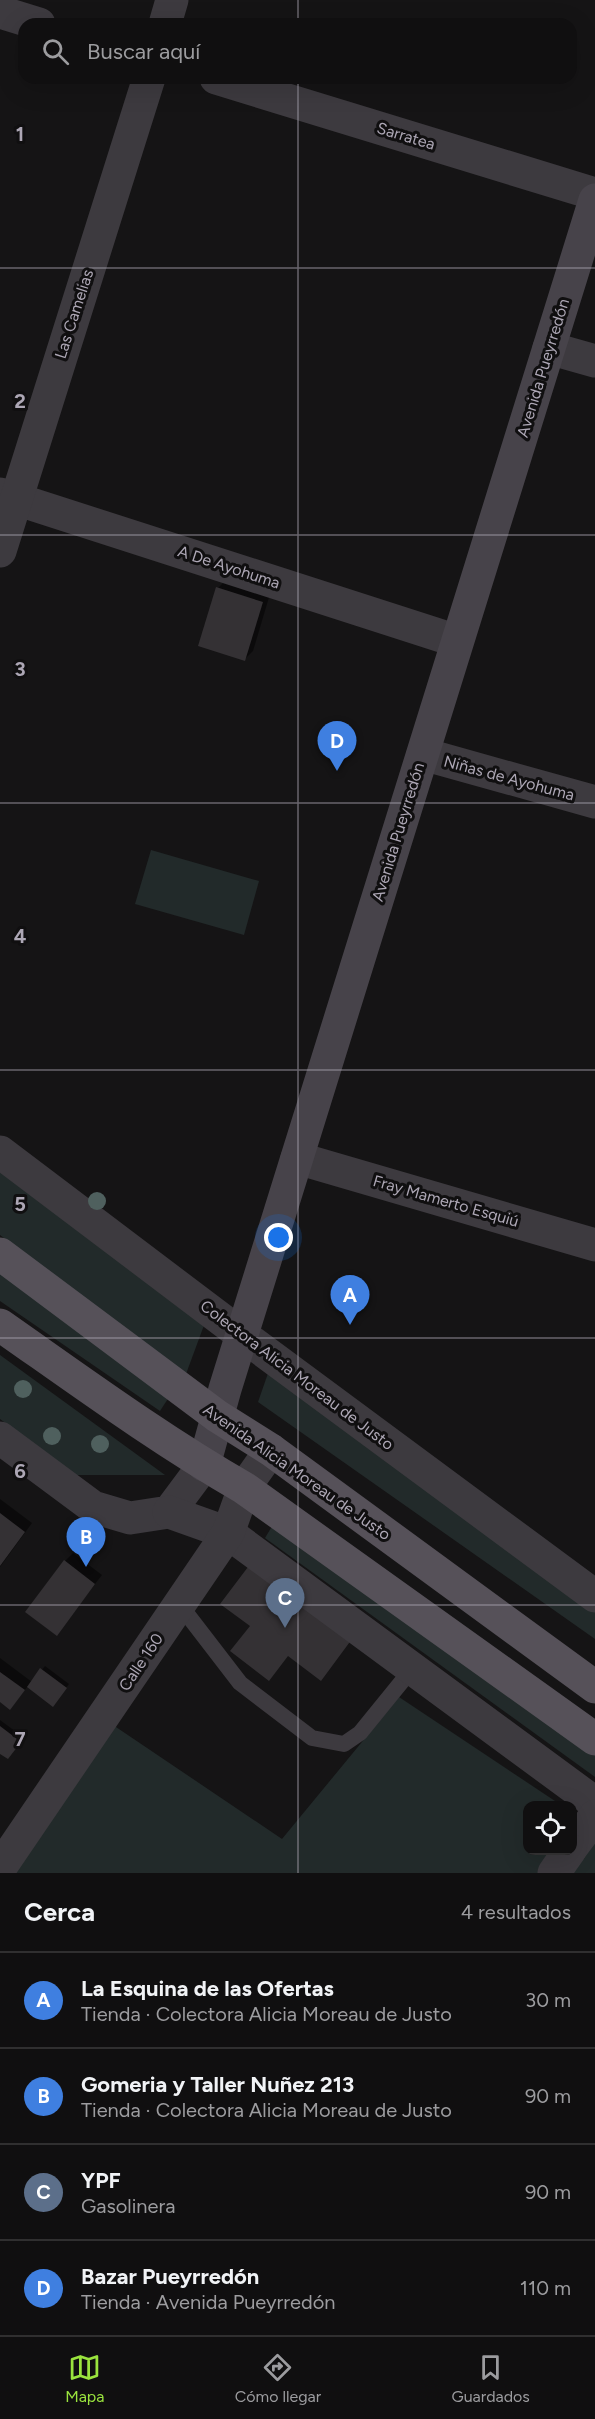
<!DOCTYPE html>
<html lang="es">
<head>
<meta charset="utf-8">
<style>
  body { margin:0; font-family:Figtree,sans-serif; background:#191819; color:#f1f3f6 }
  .controls { position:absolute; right:18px; bottom:18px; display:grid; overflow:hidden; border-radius:12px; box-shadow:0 6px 24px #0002 }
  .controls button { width:54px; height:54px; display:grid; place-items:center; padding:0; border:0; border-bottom:2px solid #302f30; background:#100f10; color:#f1f3f6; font:30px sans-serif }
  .you { position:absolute; left:279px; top:1238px; width:21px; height:21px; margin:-15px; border:4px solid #fff; border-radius:50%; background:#1a73e8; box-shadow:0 0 0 9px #1a73e833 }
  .badge { display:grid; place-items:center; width:39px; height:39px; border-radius:50%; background:#9ae33e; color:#fff; font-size:20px; font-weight:700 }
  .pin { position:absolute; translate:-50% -50px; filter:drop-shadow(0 2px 3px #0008) }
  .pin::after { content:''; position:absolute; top:32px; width:21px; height:18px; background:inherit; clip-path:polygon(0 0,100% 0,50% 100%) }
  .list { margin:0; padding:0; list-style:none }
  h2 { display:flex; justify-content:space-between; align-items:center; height:78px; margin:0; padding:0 24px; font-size:26px }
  h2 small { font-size:20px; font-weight:400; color:#9c9c9f }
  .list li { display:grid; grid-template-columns:39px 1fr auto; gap:18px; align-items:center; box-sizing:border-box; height:96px; padding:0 24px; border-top:2px solid #302f30 }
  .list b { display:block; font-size:22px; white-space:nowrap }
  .list p { margin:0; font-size:20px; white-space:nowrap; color:#9c9c9f }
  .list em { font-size:20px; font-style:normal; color:#9c9c9f }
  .icon { flex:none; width:33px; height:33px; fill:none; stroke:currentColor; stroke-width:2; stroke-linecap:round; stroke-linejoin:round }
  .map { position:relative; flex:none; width:595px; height:1873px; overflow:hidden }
  .search { position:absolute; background:#100f10; box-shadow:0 6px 24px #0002; left:18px; right:18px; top:18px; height:66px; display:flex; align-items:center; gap:15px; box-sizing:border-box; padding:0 21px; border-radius:18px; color:#9c9c9f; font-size:22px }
  .sheet { height:462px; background:#100f10 }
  nav { display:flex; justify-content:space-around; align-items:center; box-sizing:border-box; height:84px; border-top:2px solid #302f30; background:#100f10; font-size:16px; color:#9c9c9f }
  nav a { display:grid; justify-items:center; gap:3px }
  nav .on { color:#9ae33e }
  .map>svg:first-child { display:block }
  .green { fill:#222a2a }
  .shadow { fill:#0007 }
  .building { fill:#343134 }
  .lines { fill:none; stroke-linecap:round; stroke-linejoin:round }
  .service { stroke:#3d3a3f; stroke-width:16 }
  .minor { stroke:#3d3a3f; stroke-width:33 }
  .secondary { stroke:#47434a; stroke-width:33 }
  .primary { stroke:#565159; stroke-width:33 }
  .tree { fill:#4f605e }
  .grid { fill:none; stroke:#ada7b5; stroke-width:1.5; stroke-opacity:0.55 }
  .labels { text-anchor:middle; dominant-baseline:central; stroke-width:6; stroke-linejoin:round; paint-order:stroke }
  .street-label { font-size:16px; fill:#ada7b5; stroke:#100f10 }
  .grid-label { font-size:20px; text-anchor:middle; font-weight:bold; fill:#ada7b5; stroke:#100f10; stroke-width:6; stroke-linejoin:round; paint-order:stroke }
</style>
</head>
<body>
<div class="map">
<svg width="595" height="1873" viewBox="0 0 595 1873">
  <rect width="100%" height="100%" fill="#151415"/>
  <g class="green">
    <path d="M151,850L259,881L244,935L135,904Z"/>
    <path d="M0,1156L210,1309L186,1374L0,1235Z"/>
    <path d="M0,1268L171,1394L160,1411L0,1301Z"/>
    <path d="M0,1355L165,1475H76L0,1419Z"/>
    <path d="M274,1356L595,1593V1639L258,1402Z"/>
    <path d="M274,1523L595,1754V1777L265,1538Z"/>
    <path d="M399,1697L561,1805L528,1806V1850H572L573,1814L595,1829V1873H6L113,1725L282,1839Z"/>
  </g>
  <g class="shadow">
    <path d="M226,580L270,594L253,651L245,659L218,588Z"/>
    <path d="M0,1499L32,1523L0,1567Z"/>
    <path d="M73,1553L102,1575L56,1634L65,1561Z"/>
    <path d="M0,1658L32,1682L45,1666L69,1684L56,1701L28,1686L10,1708L0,1701Z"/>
    <path d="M0,1720L23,1737L11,1754L0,1752Z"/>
  </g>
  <g class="building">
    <path d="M216,587L263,602L245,661L198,646Z"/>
    <path d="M0,1513L25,1532L0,1566Z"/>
    <path d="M64,1560L95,1584L57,1636L25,1612Z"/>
    <path d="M251,1563L352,1639L321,1681L288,1656L269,1681L230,1651L250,1626L220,1604Z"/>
    <path d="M40,1668L67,1688L53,1707L27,1687Z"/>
    <path d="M0,1672L25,1690L10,1710L0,1702Z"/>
    <path d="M0,1726L21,1742L8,1759L0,1754Z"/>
  </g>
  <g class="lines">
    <path class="service" d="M180,1605L240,1683L312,1738L344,1744L360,1733L412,1669"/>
    <g class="minor">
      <path d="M0,12L39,24"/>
      <path d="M165,24L172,0"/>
      <path d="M216,78L595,194"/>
      <path d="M549,348L595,361"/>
      <path d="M0,494L457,641"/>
      <path d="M0,551L149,78"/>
      <path d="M423,754L595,802"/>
      <path d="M0,1152L242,1335L595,1596"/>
      <path d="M297,1158L595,1245"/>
      <path d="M0,1438L93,1507L130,1518L169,1512L204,1465"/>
      <path d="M169,1512L228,1533L595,1803"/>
      <path d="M572,1847L595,1816"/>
      <path d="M0,1868L228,1533L244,1488L271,1450"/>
      <path d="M554,1873L570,1850"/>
    </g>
    <path class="secondary" d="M204,1465L225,1389L595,200"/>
    <g class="primary">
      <path d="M0,1254L217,1416L271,1450L595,1687"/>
      <path d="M0,1325C80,1381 159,1439 244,1488L595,1739"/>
    </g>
  </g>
  <g class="tree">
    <circle cx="97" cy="1201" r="9"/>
    <circle cx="23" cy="1389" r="9"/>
    <circle cx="52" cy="1436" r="9"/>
    <circle cx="100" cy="1444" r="9"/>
  </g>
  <path class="grid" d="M298,0V24M298,78V1873M0,268H595M0,535H595M0,803H595M0,1070H595M0,1338H595M0,1605H595"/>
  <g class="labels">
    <g class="street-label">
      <text transform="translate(406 136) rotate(17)">Sarratea</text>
      <text transform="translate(74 314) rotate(-72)">Las Camelias</text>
      <text transform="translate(543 368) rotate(-73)">Avenida Pueyrredón</text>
      <text transform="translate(229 567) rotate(18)">A De Ayohuma</text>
      <text transform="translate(509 778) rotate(15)">Niñas de Ayohuma</text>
      <text transform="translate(398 832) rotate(-73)">Avenida Pueyrredón</text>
      <text transform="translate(446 1201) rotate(16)">Fray Mamerto Esquiú</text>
      <text transform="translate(297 1375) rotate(37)">Colectora Alicia Moreau de Justo</text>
      <text transform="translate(297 1472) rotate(35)">Avenida Alicia Moreau de Justo</text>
      <text transform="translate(141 1662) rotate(-56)">Calle 160</text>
    </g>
  </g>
  <g class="grid-label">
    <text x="20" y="141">1</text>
    <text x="20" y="408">2</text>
    <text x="20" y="676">3</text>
    <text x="20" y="943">4</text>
    <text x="20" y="1211">5</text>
    <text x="20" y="1478">6</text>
    <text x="20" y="1746">7</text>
  </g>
</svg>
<div class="controls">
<button><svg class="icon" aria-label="locate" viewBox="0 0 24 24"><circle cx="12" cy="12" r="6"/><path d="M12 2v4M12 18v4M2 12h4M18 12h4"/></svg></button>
</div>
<div class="you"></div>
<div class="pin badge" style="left:350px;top:1325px;background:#3f7fe0">A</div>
<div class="pin badge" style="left:86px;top:1567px;background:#3f7fe0">B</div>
<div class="pin badge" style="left:285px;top:1628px;background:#5c6f8a">C</div>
<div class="pin badge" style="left:337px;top:771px;background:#3f7fe0">D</div>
<div class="search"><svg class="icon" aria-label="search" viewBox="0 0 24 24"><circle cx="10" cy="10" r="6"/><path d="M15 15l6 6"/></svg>Buscar aquí</div>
</div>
<section class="sheet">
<h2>Cerca<small>4 resultados</small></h2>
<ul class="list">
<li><span class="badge" style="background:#3f7fe0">A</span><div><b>La Esquina de las Ofertas</b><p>Tienda · Colectora Alicia Moreau de Justo</p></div><em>30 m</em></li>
<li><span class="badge" style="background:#3f7fe0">B</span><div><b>Gomeria y Taller Nuñez 213</b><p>Tienda · Colectora Alicia Moreau de Justo</p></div><em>90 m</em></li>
<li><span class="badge" style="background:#5c6f8a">C</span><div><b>YPF</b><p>Gasolinera</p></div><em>90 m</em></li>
<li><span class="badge" style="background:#3f7fe0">D</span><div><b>Bazar Pueyrredón</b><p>Tienda · Avenida Pueyrredón</p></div><em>110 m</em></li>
</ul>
</section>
<nav>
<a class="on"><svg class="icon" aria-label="map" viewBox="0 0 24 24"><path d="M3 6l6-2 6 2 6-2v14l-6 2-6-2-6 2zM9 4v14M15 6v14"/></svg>Mapa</a>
<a><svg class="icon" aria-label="directions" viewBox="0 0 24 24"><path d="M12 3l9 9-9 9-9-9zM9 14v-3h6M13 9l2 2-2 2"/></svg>Cómo llegar</a>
<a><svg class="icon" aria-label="saved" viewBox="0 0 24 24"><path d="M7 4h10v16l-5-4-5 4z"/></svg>Guardados</a>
</nav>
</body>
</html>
